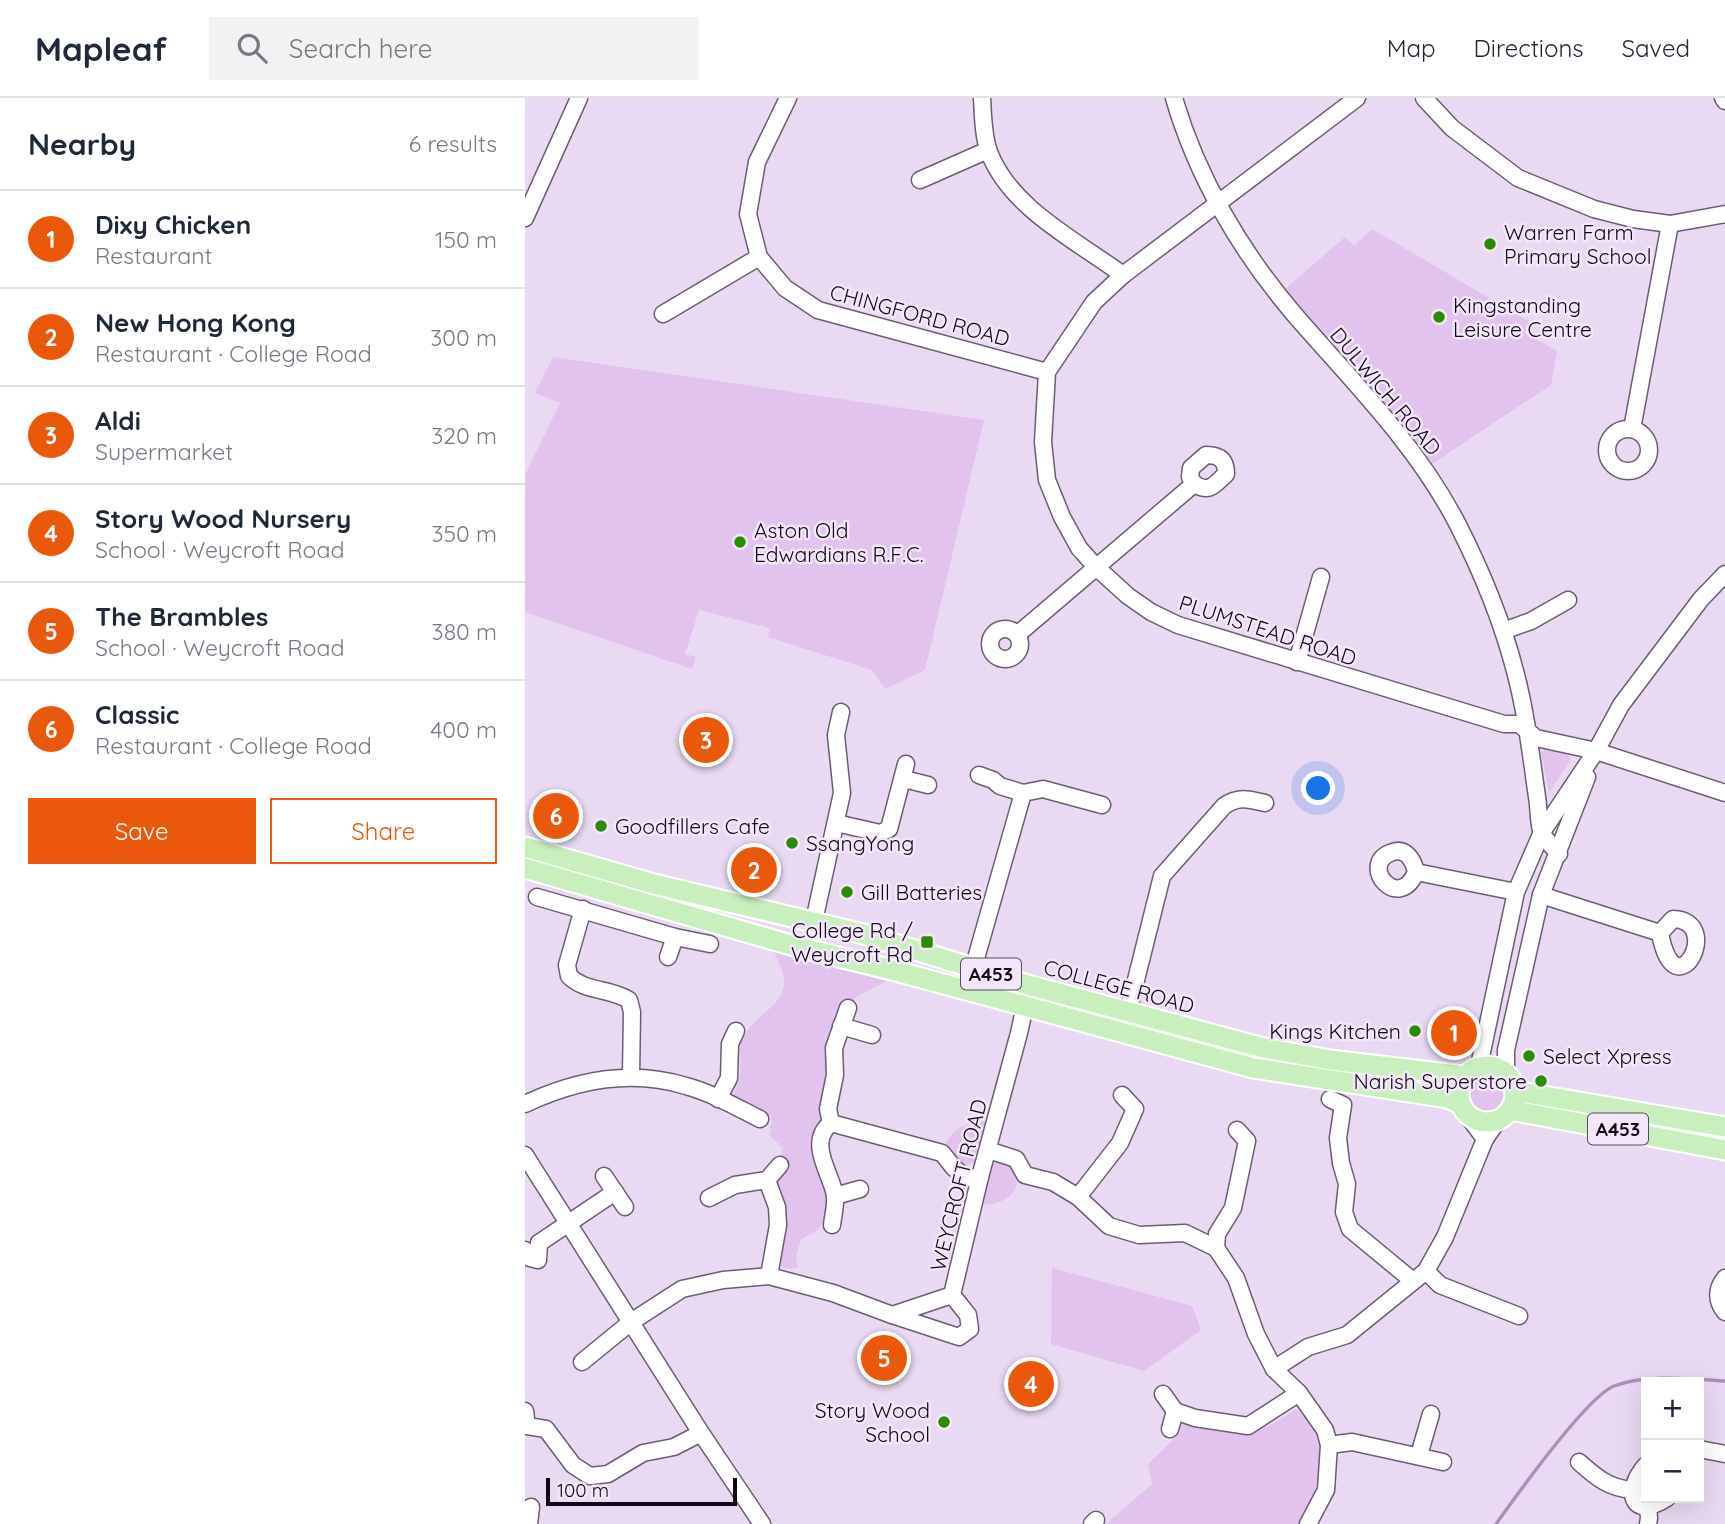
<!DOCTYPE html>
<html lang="en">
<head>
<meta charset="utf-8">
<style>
  body { margin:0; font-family:Quicksand,sans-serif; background:#f2f2f3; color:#1f2937 }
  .controls { position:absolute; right:21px; bottom:21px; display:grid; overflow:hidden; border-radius:0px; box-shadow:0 7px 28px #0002 }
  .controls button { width:63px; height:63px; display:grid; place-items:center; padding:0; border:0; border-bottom:2px solid #e0e1e3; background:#fff; color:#1f2937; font:35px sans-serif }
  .scale { position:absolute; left:21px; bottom:18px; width:191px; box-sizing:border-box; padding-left:7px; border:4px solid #0f0911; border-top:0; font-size:19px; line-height:24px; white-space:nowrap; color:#0f0911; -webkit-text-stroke:5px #f5e7fb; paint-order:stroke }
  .you { position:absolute; left:794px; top:691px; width:24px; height:24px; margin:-18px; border:5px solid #fff; border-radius:50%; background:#1a73e8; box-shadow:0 0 0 10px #1a73e833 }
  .badge { display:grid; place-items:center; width:46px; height:46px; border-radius:50%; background:#ea580c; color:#fff; font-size:23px; font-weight:700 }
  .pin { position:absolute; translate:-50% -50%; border:4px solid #fff; box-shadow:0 2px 7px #0006 }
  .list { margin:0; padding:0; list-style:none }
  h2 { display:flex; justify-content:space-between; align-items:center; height:91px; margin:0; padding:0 28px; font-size:30px }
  h2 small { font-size:23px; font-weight:400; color:#747a83 }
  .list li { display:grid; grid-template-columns:46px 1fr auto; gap:21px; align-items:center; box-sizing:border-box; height:98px; padding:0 28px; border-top:2px solid #e0e1e3 }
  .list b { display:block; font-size:26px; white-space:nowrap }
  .list p { margin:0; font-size:23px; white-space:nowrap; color:#747a83 }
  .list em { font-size:23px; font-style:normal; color:#747a83 }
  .actions { display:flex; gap:14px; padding:21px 28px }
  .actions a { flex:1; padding:16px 0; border:2px solid #ea580c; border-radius:0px; text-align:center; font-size:24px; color:#ea580c }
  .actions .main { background:#ea580c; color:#fff }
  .icon { flex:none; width:38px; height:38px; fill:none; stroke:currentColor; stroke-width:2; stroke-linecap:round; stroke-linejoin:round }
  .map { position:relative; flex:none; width:1200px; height:1426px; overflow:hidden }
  header { display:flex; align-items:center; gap:42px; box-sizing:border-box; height:98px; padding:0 35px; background:#fff; border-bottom:2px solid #e0e1e3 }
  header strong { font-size:33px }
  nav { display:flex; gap:38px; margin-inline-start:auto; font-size:24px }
  .search { width:490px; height:63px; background:#f2f2f3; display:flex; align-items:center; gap:18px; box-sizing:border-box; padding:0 24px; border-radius:0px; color:#747a83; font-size:26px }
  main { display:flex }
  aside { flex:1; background:#fff }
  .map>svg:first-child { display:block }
  .green { fill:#e1c3ee }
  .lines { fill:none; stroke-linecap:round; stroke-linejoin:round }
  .stream { stroke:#ad8fba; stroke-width:3.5 }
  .minor-casing { stroke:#6c5d73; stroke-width:19 }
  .major-casing { stroke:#fff; stroke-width:23 }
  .minor { stroke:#fff; stroke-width:16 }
  .major { stroke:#c9efbf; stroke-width:19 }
  .poi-dot { fill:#2b8c00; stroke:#f5e7fb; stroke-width:2.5 }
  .labels { text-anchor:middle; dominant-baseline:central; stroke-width:5; stroke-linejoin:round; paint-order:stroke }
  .shield { fill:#f5e7fb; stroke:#544c57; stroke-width:2 }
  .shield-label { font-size:19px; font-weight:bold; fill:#0f0911 }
  .poi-label { font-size:21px; fill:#0f0911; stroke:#f5e7fb; text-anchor:start }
  .street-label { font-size:21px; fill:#0f0911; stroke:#f5e7fb }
</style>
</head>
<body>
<header>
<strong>Mapleaf</strong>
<div class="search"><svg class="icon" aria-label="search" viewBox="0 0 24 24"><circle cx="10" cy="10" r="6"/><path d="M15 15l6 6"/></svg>Search here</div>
<nav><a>Map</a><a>Directions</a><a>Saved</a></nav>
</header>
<main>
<aside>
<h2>Nearby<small>6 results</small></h2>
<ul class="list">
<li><span class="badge">1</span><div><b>Dixy Chicken</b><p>Restaurant</p></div><em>150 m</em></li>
<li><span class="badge">2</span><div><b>New Hong Kong</b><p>Restaurant · College Road</p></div><em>300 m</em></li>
<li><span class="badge">3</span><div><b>Aldi</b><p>Supermarket</p></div><em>320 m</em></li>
<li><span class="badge">4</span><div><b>Story Wood Nursery</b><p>School · Weycroft Road</p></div><em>350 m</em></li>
<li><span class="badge">5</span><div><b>The Brambles</b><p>School · Weycroft Road</p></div><em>380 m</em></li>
<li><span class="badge">6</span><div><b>Classic</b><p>Restaurant · College Road</p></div><em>400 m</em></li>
</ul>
<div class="actions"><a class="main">Save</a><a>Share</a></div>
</aside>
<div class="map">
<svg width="1200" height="1426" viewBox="0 0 1200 1426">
  <rect width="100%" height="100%" fill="#ead9f2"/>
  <g class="green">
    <path d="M847,131L1005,224L1000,235L1032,253L1026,287L907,366L876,325L771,207L760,191L820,139L829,148Z"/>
    <path d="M28,259L459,322L400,572L360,591L347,572L243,539L245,530L174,512L160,556L171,559L167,571L0,514V377L35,305L10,295Z"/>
    <path d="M1021,650L1042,656L1046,661L1024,695L1016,654Z"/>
    <path d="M248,853L362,883L333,898L317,912L298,1015L292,1035L303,1110L299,1124L290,1134L276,1141L271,1158L273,1169L266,1171L257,1169L255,1166L256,1158L254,1155L253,1080L254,1063L258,1050L244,1037L247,1032L244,1030L247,1025L246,1018L209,999C209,991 213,986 215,978C217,965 212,953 218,940C237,905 279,906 248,853Z"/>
    <circle cx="964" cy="996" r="19"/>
    <path d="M462,1023L452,1063L441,1068H434L420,1050C424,1030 445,1024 462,1023Z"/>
    <path d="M476,1063L483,1065L493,1080C492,1100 471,1109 452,1106L464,1068Z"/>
    <path d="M527,1170L667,1208L676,1232L619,1273L526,1246Z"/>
    <path d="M772,1311C778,1317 786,1324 790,1331C806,1359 788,1402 774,1426H581L627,1386L623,1366L651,1339L658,1323L721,1336L746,1327Z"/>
  </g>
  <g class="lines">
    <path class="stream" d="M971,1426C991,1398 1062,1299 1089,1288C1120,1276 1167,1281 1200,1283"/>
    <defs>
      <g id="minor">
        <path d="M263,0L232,64L223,116L234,159L260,190L293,212L522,274"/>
        <path d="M457,0C458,17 458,37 464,54C485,110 552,143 598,177"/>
        <path d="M649,0C672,79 716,154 769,216C827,283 891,346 932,425C956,472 977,523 990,573C1001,614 1006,657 1012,699C1014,709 1013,726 1017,735C1021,743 1029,750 1034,756"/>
        <path d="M832,0L598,177L569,204L522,274L518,344L522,382L537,419L554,450L571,469L603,498L626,514L653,527L979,626H994L1011,640L1071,653L1200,695"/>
        <path d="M899,0L927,30L993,80L1069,111L1108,121L1145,126L1200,116"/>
        <path d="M1198,0L1200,3"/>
        <path d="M395,82L463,52"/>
        <path d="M0,120L54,0"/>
        <path d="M138,216L234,159"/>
        <path d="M1107,331L1145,126"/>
        <circle cx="1103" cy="352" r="21"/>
        <circle cx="480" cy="546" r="15"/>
        <path d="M978,533L1006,523L1043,502"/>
        <path d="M493,536L669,386C685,395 688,388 701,376C701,362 695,357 681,357L666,370L665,379L669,386"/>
        <path d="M772,564L796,479"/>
        <path d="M454,677L468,682L475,688L498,695"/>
        <path d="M379,681L403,687"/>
        <path d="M311,725L355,735L364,731L381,666"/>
        <path d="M891,774C874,815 834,768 865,755C880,748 888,761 891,774L991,794"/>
        <path d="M1016,797L1135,835L1148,821C1200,822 1150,917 1135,835"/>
        <path d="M12,799L150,839L185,846"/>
        <path d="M58,811L42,867L44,878C60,894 85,890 104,902L107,914L106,978"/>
        <path d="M289,823L317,695L311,637L316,614"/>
        <path d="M143,859L150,839"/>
        <path d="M448,871L498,695L518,691L577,707"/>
        <path d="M603,914L637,778L699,708C713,698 723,701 740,705"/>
        <path d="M316,928L347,937"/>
        <path d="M954,968L991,794L1017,734L1071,653L1096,607L1176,501L1200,476"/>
        <path d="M981,974V952L1016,797L1062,679"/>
        <path d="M193,1001L204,980L205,946L211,933"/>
        <path d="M805,1001L818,1007L813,1040L816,1065L822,1086L819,1114L825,1131L888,1183"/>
        <path d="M0,1006C51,982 106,971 161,988C187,995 211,1009 235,1021"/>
        <path d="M942,1017L960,1041"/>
        <path d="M306,1025L417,1055L429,1070L442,1080L455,1079"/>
        <path d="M306,1025L303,1011L310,977L309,950L323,910"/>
        <path d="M306,1025C281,1045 307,1076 310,1098C311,1107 308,1118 307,1127"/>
        <path d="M463,1052L491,1061L500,1077L528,1084L553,1099L584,1128L614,1137L660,1135L691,1150L711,1180L731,1236L749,1271L774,1295L800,1332L804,1347L801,1392L783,1426"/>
        <path d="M0,1057L176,1335L237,1426"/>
        <path d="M79,1078L100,1109"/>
        <path d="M242,1082L255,1067"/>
        <path d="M310,1098L335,1091"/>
        <path d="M553,1099L595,1045L610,1011L597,997"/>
        <path d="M184,1100L210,1087L242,1082L252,1109L253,1127L244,1178"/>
        <path d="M14,1145L90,1094"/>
        <path d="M691,1150L692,1136L708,1110L722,1043L712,1032"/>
        <path d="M0,1152L5,1160L13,1162L14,1145"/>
        <path d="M901,1173L915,1187L994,1218"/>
        <path d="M1200,1180C1191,1191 1191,1203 1200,1214"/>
        <path d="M367,1217L434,1239L445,1231L443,1217L427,1197L455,1079L494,935L500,908"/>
        <path d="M57,1264L106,1224L157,1191L198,1182L244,1178L308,1195L367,1217L427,1197"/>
        <path d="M749,1271L783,1249L822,1237L901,1173L920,1139L960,1041L974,1021"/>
        <path d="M638,1296L650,1313L670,1320L723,1328L774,1295"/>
        <path d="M0,1313L2,1328L21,1331L48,1367L65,1378L83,1376L118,1355L149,1349L176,1335"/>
        <path d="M645,1331L650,1313"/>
        <path d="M804,1347L827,1344L918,1364"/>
        <path d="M1174,1351L1200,1356"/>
        <path d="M894,1357L906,1316"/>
        <path d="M1054,1364C1071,1379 1083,1390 1107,1392"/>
        <path d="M1121,1367C1098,1393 1106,1423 1142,1400"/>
        <path d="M4,1426L6,1409"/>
        <path d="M567,1426L571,1422"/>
        <path d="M1123,1426L1124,1420L1123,1409"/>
      </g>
      <g id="major">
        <path d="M0,749L129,786L338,836L503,887L735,949L805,962L932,977L937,982"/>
        <path d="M0,770L269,848L367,872L728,970L923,1000L935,1006"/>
        <circle cx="962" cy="996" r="28"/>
        <path d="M990,993L1200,1029"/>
        <path d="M985,1012L1200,1052"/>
      </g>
    </defs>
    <use href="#minor" class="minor-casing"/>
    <use href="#major" class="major-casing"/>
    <use href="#minor" class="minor"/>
    <use href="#major" class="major"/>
  </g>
  <g class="poi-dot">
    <circle cx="965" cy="146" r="7"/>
    <circle cx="914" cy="219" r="7"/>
    <circle cx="215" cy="444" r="7"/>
    <circle cx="76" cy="728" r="7"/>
    <circle cx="267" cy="745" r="7"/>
    <circle cx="322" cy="794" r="7"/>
    <rect x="395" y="837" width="14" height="14" rx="3.5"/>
    <circle cx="890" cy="933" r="7"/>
    <circle cx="1004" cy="958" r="7"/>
    <circle cx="1016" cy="983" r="7"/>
    <circle cx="419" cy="1324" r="7"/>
  </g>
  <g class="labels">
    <g class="shield">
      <rect x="436" y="860.5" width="60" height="31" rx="5"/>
      <rect x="1063" y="1015.5" width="60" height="31" rx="5"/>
    </g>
    <g class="shield-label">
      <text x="466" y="876">A453</text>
      <text x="1093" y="1031">A453</text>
    </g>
    <g class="poi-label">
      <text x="979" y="134">Warren Farm<tspan x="979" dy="24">Primary School</tspan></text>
      <text x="928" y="207">Kingstanding<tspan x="928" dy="24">Leisure Centre</tspan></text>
      <text x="229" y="432">Aston Old<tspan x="229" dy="24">Edwardians R.F.C.</tspan></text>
      <text x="90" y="728">Goodfillers Cafe</text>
      <text x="281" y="745">SsangYong</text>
      <text x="336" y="794">Gill Batteries</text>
      <text x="388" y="832" text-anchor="end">College Rd /<tspan x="388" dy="24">Weycroft Rd</tspan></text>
      <text x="876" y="933" text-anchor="end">Kings Kitchen</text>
      <text x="1018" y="958">Select Xpress</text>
      <text x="1002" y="983" text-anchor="end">Narish Superstore</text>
      <text x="405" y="1312" text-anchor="end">Story Wood<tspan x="405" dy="24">School</tspan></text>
    </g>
    <g class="street-label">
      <text transform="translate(395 217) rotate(15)">CHINGFORD ROAD</text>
      <text transform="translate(861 293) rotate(50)">DULWICH ROAD</text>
      <text transform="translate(743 532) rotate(18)">PLUMSTEAD ROAD</text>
      <text transform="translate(594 888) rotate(15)">COLLEGE ROAD</text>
      <text transform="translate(433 1087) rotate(-76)">WEYCROFT ROAD</text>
    </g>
  </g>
</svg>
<div class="controls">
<button>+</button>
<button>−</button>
</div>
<div class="scale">100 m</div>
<div class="you"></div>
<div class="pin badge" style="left:929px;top:935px">1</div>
<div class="pin badge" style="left:229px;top:772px">2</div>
<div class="pin badge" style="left:181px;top:642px">3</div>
<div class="pin badge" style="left:506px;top:1286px">4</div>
<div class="pin badge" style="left:359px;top:1260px">5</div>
<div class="pin badge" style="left:31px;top:718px">6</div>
</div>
</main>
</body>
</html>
